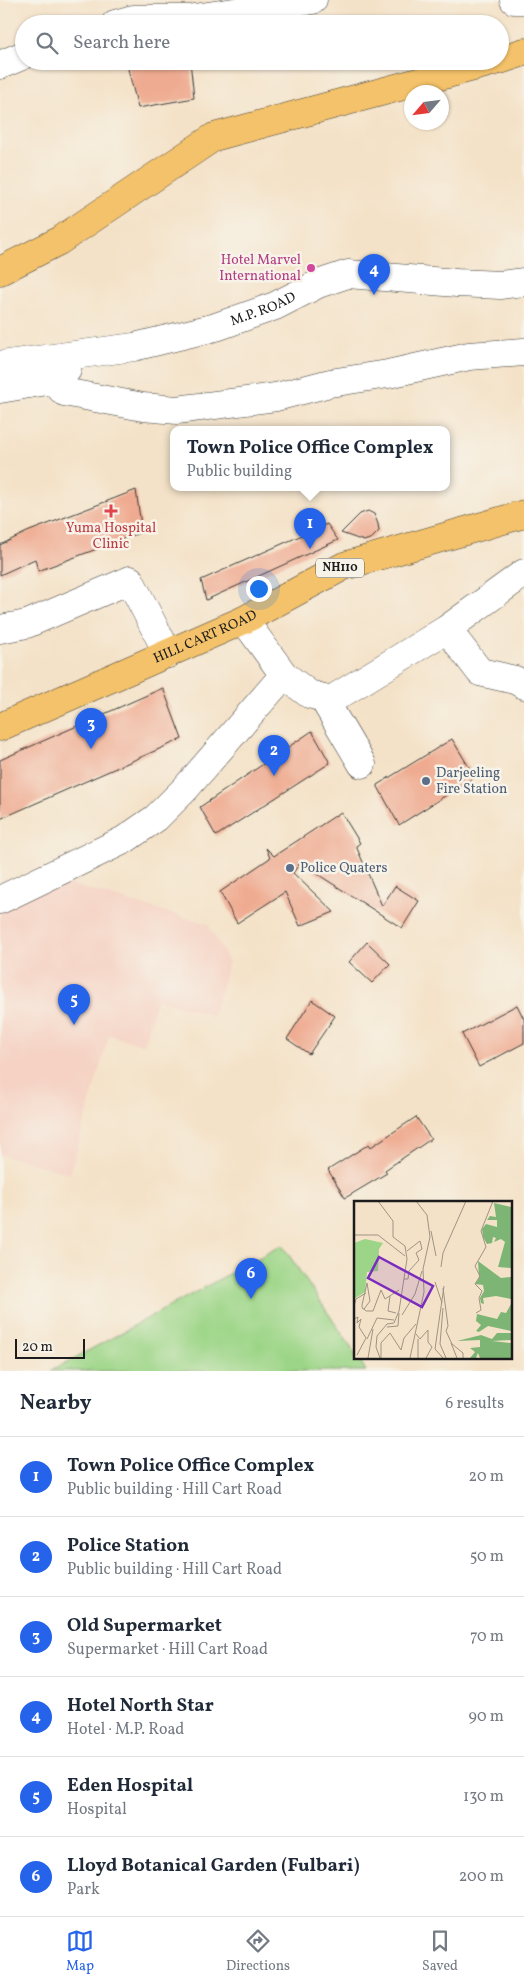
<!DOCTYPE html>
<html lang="en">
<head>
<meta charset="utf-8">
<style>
  body { margin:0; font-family:Vollkorn,serif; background:#f2f2f3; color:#1f2937 }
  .compass { position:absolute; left:404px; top:85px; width:45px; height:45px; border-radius:50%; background:#fff; box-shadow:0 1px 4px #0004; rotate:242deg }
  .scale { position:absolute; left:15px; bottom:12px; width:70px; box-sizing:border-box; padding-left:5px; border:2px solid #1c1c1c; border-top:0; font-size:14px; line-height:18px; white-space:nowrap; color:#1c1c1c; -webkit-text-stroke:4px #f7f3e8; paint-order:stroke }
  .you { position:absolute; left:258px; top:588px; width:18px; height:18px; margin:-12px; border:4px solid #fff; border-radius:50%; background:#1a73e8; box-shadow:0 0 0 8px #1a73e833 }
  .badge { display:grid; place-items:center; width:32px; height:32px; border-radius:50%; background:#2563eb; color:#fff; font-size:16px; font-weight:700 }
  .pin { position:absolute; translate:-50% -41px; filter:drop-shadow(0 1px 2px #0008) }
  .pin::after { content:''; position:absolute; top:26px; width:18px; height:15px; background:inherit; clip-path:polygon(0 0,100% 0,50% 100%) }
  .popup { position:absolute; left:170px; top:426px; width:280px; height:65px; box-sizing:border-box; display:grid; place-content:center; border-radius:10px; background:#fff; filter:drop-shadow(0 1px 4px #0005); font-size:16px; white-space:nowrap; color:#747a83 }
  .popup b { font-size:19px; color:#1f2937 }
  .popup::after { content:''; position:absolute; left:50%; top:100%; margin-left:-10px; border:10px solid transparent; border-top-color:#fff }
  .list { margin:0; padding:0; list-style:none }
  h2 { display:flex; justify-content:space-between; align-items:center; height:65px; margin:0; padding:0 20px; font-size:21px }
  h2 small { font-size:16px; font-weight:400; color:#747a83 }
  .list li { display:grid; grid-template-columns:32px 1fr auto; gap:15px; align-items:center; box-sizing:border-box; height:80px; padding:0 20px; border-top:1px solid #e0e1e3 }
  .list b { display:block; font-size:19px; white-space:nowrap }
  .list p { margin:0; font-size:16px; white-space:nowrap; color:#747a83 }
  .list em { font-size:16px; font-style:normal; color:#747a83 }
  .icon { flex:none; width:28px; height:28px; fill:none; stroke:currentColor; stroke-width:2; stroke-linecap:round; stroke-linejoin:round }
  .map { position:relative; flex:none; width:524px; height:1371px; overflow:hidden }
  .search { position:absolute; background:#fff; box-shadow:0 1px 4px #0004; left:15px; right:15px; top:15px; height:55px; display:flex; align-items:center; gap:12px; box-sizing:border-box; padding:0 18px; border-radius:28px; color:#747a83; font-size:19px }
  .sheet { height:545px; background:#fff }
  nav { display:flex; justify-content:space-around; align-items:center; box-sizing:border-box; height:70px; border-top:1px solid #e0e1e3; background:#fff; font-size:14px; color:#747a83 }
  nav a { display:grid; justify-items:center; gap:2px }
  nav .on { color:#2563eb }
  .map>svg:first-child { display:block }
  .built { fill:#f5d2c3 }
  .green { fill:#9cd587; stroke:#5c7852 }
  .building { fill:#efab91 }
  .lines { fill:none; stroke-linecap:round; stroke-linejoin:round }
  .minor-casing { stroke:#3c3a36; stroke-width:29 }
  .major-casing { stroke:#3c3a36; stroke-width:29 }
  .highway-casing { stroke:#3c3a36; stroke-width:29 }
  .minor { stroke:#fff; stroke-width:28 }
  .major { stroke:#f4c26a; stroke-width:28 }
  .highway { stroke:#f4c26a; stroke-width:28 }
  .hotel-dot { fill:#d1479c; stroke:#f7f3e8; stroke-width:2 }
  .health-dot { fill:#e0444e; stroke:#f7f3e8; stroke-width:2 }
  .service-dot { fill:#5c6f8a; stroke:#f7f3e8; stroke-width:2 }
  .labels { text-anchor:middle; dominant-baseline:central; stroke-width:5; stroke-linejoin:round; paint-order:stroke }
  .shield { fill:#f7f3e8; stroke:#5e5c59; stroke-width:1 }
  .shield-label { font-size:12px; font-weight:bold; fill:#1c1c1c }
  .hotel-label { font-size:14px; fill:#b23c85; stroke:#f7f3e8; text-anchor:end }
  .street-label { font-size:14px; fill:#1c1c1c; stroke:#f7f3e8 }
  .health-label { font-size:14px; fill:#be3a42; stroke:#f7f3e8 }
  .service-label { font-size:14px; fill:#4e5e75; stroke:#f7f3e8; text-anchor:start }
  .inset-road { fill:none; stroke:#9e9383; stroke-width:1 }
  .view { fill:#7b2cbf; fill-opacity:0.15; stroke:#7b2cbf; stroke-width:2.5 }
  .inset-edge { fill:none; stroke:#1c1c1c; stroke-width:2.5 }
</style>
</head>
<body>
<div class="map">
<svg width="524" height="1371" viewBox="0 0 524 1371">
  <rect width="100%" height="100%" fill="#f7f3e8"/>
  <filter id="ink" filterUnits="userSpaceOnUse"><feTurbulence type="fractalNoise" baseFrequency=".02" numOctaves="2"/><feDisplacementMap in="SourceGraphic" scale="10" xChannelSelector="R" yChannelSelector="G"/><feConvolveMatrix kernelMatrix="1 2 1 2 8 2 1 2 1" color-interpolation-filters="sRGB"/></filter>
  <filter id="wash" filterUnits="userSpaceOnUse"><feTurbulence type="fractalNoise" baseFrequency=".0096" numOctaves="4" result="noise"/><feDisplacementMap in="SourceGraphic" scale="20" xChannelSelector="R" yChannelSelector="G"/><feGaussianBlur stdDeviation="1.12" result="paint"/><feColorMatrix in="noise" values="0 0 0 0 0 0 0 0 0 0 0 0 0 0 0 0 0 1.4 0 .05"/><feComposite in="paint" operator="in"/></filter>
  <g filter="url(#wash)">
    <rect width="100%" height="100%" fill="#f4e2c8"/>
    <path class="built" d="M35,874L208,924L229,962L213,1016L157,999L143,1045L109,1035L70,1174L0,1154V887Z"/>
    <path class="green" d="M282,1245L355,1353V1357H358L366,1371H51Z"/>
    <g id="blocks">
      <g class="building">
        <path d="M126,61H190L194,98L138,108Z"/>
        <path d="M136,490L142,532L38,571L35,559L0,575V545L27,532Z"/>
        <path d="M368,511L374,514L378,524L379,531L372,538L364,541L341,533L360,514Z"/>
        <path d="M327,524L338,540L206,600L201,580Z"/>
        <path d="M163,688L182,739L0,819V760Z"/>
        <path d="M312,731L330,763L216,836L200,807Z"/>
        <path d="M452,739L475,777L399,825L377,785Z"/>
        <path d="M341,812L360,843L356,846L382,906L395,886L419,901L402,928L300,863L293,873L334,912L300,926L285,892L237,923L220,892L270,858L266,848L274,856Z"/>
        <path d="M367,942L390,964L372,983L349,962Z"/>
        <path d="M312,1000L335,1016L309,1054L287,1039Z"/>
        <path d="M517,1005L524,1019V1043L479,1067L462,1034Z"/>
        <path d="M416,1117L431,1139L385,1170L387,1173L345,1198L328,1170L369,1144L371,1147Z"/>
      </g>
    </g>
  </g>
  <g filter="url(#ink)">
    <use href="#blocks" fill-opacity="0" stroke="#3c3a36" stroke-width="1"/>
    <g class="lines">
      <defs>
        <g id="minor">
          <path d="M514,0H523"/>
          <path d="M115,24L133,19H188L313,0"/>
          <path d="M0,65L24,55"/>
          <path id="s1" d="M0,365L134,347L216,327L275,306L318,284L348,274L457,283L500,285L524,282"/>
          <path d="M53,380L64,392L143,407L177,410L276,397L330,383L388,374L469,356L524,352"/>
          <path d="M0,389L53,380L67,370"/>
          <path d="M244,620L284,675L309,694L331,700L447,629L524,573"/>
          <path d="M0,629L27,624L130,580L168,654"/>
          <path d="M447,629L480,672L515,680L524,685"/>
          <path d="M323,698L362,764"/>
          <path d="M0,900L124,840L156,818L185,789L284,675"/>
        </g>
        <g id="major">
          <path d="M500,60L524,52"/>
          <path d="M0,271L59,241L214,137L496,61"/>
        </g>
        <g id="highway">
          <path id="s2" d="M0,727L244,620L344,566L524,514"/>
        </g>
      </defs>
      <use href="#minor" class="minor-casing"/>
      <use href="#major" class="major-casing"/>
      <use href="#highway" class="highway-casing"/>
      <use href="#minor" class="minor"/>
      <use href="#major" class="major"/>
      <use href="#highway" class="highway"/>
    </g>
  </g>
  <circle class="hotel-dot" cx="311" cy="268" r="5"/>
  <path class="health-dot" d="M108.5 503.5h5v5h5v5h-5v5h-5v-5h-5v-5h5z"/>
  <g class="service-dot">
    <circle cx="426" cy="781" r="5"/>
    <circle cx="290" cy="868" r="5"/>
  </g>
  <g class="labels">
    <rect class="shield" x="316" y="558.5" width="48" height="19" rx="4"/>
    <g class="shield-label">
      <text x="340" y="568">NH110</text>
    </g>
    <g class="hotel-label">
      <text x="301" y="260">Hotel Marvel<tspan x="301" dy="16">International</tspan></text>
    </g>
    <g class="street-label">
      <text stroke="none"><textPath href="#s1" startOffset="270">M.P. ROAD</textPath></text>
      <text stroke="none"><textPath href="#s2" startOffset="224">HILL CART ROAD</textPath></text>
    </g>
    <g class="health-label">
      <text x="111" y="528">Yuma Hospital<tspan x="111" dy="16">Clinic</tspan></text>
    </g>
    <g class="service-label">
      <text x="436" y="773">Darjeeling<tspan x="436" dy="16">Fire Station</tspan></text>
      <text x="300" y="868">Police Quaters</text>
    </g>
  </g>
  <g transform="translate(354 1201)">
    <rect width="158" height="158" fill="#f4e2c8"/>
    <path d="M11,38L29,42L25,48L24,70L13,71L11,91L0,98V42Z" fill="#9cd587"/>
    <path d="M140,2L157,6V67L144,66L151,41L147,38L140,41L142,37L139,36L138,42L133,43L129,36L128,28L132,23L143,26V19H133L136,15L142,16ZM124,60L147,77L157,76V98L142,95L129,97L130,103L127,102L126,97L130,90L129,84L121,83L125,77ZM157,103V130L134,125L125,131L122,130L127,124L122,120L123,113L143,118L147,111L152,112ZM143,132H157V139L138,140L157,142V157H126L124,152L122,157H116L121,151L116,147L126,146V139L103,140L127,134L138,138Z" fill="#7db674"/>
    <path class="inset-road" d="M24,0L39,20V36L51,45L53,58L45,110L40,122L33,123L23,135L22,146L26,157M77,30L82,55M0,34H24L51,55M87,66L89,52L112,0M50,78H54L55,70L65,59L62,52L68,48L66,40L53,50M81,81L88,102M89,87L94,125L92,130L98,143L109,152V157M36,95L34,110L42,112M0,105L2,98L12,92M89,107L86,143L92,157M10,108L16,100L13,82L8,104V106L9,108H10L12,110H19L27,89L31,98L45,89M122,112L127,109L125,97L128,90L121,83L126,75L121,65L132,46L127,30L139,0M48,114L61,93L68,70M0,118L4,116L3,122L7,118L5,126L12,137L3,154M33,126L44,125L45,112M62,133L66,138L74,129V141L78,146L72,157M13,138L23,117L40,119M97,142L103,157M14,157L19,128M27,157V142L36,132L47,149L50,137L62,123M56,157L70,91L69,68L76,36L73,14L62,0M64,157V138M89,157L81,148L90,85"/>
    <path class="view" d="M25,56L79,85L68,106L14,77Z"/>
    <rect width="158" height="158" class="inset-edge"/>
  </g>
</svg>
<svg class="compass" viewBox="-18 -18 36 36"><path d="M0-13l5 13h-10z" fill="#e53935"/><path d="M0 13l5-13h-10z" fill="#747a83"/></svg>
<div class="scale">20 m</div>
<div class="you"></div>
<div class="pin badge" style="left:310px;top:549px">1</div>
<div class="popup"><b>Town Police Office Complex</b>Public building</div>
<div class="pin badge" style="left:274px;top:776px">2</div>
<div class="pin badge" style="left:91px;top:749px">3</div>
<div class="pin badge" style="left:374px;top:295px">4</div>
<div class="pin badge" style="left:74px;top:1025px">5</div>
<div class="pin badge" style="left:251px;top:1299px">6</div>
<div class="search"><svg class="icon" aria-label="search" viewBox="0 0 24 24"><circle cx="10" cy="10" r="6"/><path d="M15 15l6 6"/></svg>Search here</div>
</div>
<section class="sheet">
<h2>Nearby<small>6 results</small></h2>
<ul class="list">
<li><span class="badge">1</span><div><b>Town Police Office Complex</b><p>Public building · Hill Cart Road</p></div><em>20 m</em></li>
<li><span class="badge">2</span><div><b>Police Station</b><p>Public building · Hill Cart Road</p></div><em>50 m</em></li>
<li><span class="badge">3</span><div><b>Old Supermarket</b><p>Supermarket · Hill Cart Road</p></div><em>70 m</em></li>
<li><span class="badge">4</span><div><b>Hotel North Star</b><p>Hotel · M.P. Road</p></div><em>90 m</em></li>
<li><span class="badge">5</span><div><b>Eden Hospital</b><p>Hospital</p></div><em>130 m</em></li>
<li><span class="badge">6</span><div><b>Lloyd Botanical Garden (Fulbari)</b><p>Park</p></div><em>200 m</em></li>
</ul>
</section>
<nav>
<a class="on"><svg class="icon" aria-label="map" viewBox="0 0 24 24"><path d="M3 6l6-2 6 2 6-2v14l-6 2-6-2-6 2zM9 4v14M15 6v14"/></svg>Map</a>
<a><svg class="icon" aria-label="directions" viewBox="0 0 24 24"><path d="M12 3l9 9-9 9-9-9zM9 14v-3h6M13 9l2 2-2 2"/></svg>Directions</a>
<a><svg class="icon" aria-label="saved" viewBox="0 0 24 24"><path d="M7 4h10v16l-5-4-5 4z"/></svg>Saved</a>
</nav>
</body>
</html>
